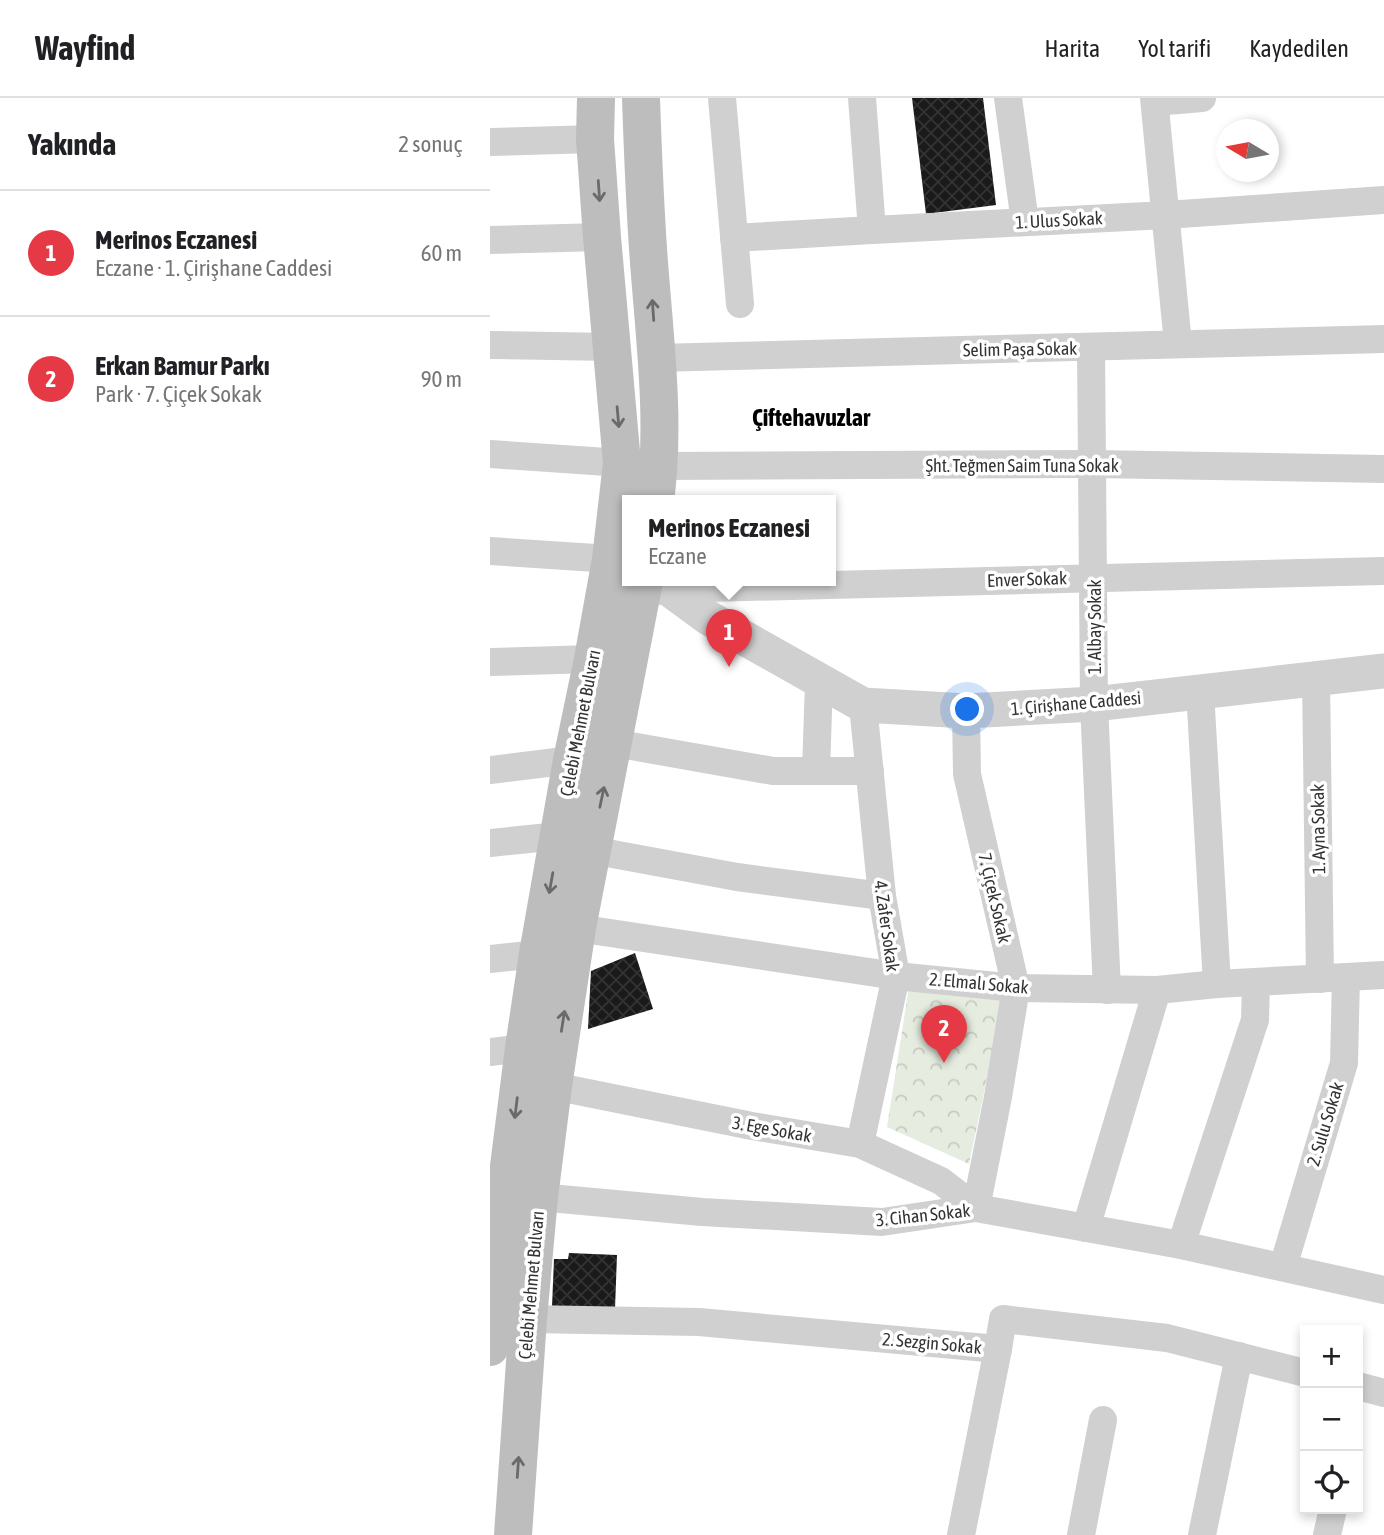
<!DOCTYPE html>
<html lang="tr">
<head>
<meta charset="utf-8">
<style>
  body { margin:0; font-family:"Asap Condensed",sans-serif; background:#f2f2f2; color:#202124 }
  .controls { position:absolute; right:21px; bottom:21px; display:grid; overflow:hidden; border-radius:0px; box-shadow:0 4px 10px #0003 }
  .controls button { width:63px; height:63px; display:grid; place-items:center; padding:0; border:0; border-bottom:2px solid #e0e0e0; background:#fff; color:#202124; font:35px sans-serif }
  .compass { position:absolute; left:726px; top:21px; width:63px; height:63px; border-radius:50%; background:#fff; box-shadow:0 4px 10px #0003; rotate:280deg }
  .you { position:absolute; left:478px; top:612px; width:24px; height:24px; margin:-18px; border:5px solid #fff; border-radius:50%; background:#1a73e8; box-shadow:0 0 0 10px #1a73e833 }
  .badge { display:grid; place-items:center; width:46px; height:46px; border-radius:50%; background:#e63946; color:#fff; font-size:23px; font-weight:700 }
  .pin { position:absolute; translate:-50% -58px; filter:drop-shadow(0 2px 4px #0008) }
  .pin::after { content:''; position:absolute; top:37px; width:24px; height:21px; background:inherit; clip-path:polygon(0 0,100% 0,50% 100%) }
  .popup { position:absolute; left:132px; top:397px; width:214px; height:91px; box-sizing:border-box; display:grid; place-content:center; border-radius:0px; background:#fff; filter:drop-shadow(0 2px 5px #0005); font-size:23px; white-space:nowrap; color:#757577 }
  .popup b { font-size:26px; color:#202124 }
  .popup::after { content:''; position:absolute; left:50%; top:100%; margin-left:-14px; border:14px solid transparent; border-top-color:#fff }
  .list { margin:0; padding:0; list-style:none }
  h2 { display:flex; justify-content:space-between; align-items:center; height:91px; margin:0; padding:0 28px; font-size:30px }
  h2 small { font-size:23px; font-weight:400; color:#757577 }
  .list li { display:grid; grid-template-columns:46px 1fr auto; gap:21px; align-items:center; box-sizing:border-box; height:126px; padding:0 28px; border-top:2px solid #e0e0e0 }
  .list b { display:block; font-size:26px; white-space:nowrap }
  .list p { margin:0; font-size:23px; white-space:nowrap; color:#757577 }
  .list em { font-size:23px; font-style:normal; color:#757577 }
  .icon { flex:none; width:38px; height:38px; fill:none; stroke:currentColor; stroke-width:2; stroke-linecap:round; stroke-linejoin:round }
  .map { position:relative; flex:none; width:894px; height:1437px; overflow:hidden }
  header { display:flex; align-items:center; gap:42px; box-sizing:border-box; height:98px; padding:0 35px; background:#fff; border-bottom:2px solid #e0e0e0 }
  header strong { font-size:33px }
  nav { display:flex; gap:38px; margin-inline-start:auto; font-size:24px }
  main { display:flex }
  aside { flex:1; background:#fff }
  .map>svg:first-child { display:block }
  .park { fill:url(#park-crowns) }
  .building { fill:url(#building-cross-hatch) }
  .lines { fill:none; stroke-linecap:round; stroke-linejoin:round }
  .minor { stroke:#d0d0d0; stroke-width:28 }
  .tertiary { stroke:#d0d0d0; stroke-width:35 }
  .secondary { stroke:#bdbdbd; stroke-width:38 }
  .oneway { stroke:#6a6a6a }
  .labels { text-anchor:middle; dominant-baseline:central; stroke-width:7; stroke-linejoin:round; paint-order:stroke }
  .street-label { font-size:18px; fill:#333; stroke:#fff }
  .district-label { font-size:24px; font-weight:bold; fill:#000; stroke:#fff }
</style>
</head>
<body>
<header>
<strong>Wayfind</strong>
<nav><a>Harita</a><a>Yol tarifi</a><a>Kaydedilen</a></nav>
</header>
<main>
<aside>
<h2>Yakında<small>2 sonuç</small></h2>
<ul class="list">
<li><span class="badge">1</span><div><b>Merinos Eczanesi</b><p>Eczane · 1. Çirişhane Caddesi</p></div><em>60 m</em></li>
<li><span class="badge">2</span><div><b>Erkan Bamur Parkı</b><p>Park · 7. Çiçek Sokak</p></div><em>90 m</em></li>
</ul>
</aside>
<div class="map">
<svg width="894" height="1437" viewBox="0 0 894 1437">
  <defs>
    <pattern id="park-crowns" width="20" height="18" patternUnits="userSpaceOnUse" patternTransform="scale(1.75)"><rect width="20" height="18" fill="#e6ecdf"/><path d="M2 6a3 3 0 1 1 6 0M12 15a3 3 0 1 1 6 0" fill="none" stroke="#c6cbc0"/></pattern>
    <pattern id="building-cross-hatch" width="8" height="8" patternUnits="userSpaceOnUse" patternTransform="scale(1.75)"><rect width="8" height="8" fill="#1a1a1a"/><path d="M0 0l8 8M0 8l8-8" fill="none" stroke="#333"/></pattern>
  </defs>
  <rect width="100%" height="100%" fill="#fff"/>
  <path class="park" d="M419,889L514,900L479,1066L397,1029Z"/>
  <g class="building">
    <path d="M422,0H493L506,107L436,116Z"/>
    <path d="M145,855L163,911L98,931L101,873Z"/>
    <path d="M79,1155L127,1157L125,1211L62,1209L64,1161H78Z"/>
  </g>
  <g class="lines">
    <g class="minor">
      <path d="M232,0L250,206"/>
      <path d="M372,0L382,132"/>
      <path d="M518,0L535,124"/>
      <path d="M664,0L688,246"/>
      <path d="M665,4L712,0"/>
      <path d="M0,44L105,41"/>
      <path d="M244,140L382,132L676,117L894,102"/>
      <path d="M0,142L112,139"/>
      <path d="M0,247L122,249"/>
      <path d="M601,249L604,606L617,892"/>
      <path d="M166,260L894,241"/>
      <path d="M0,356L132,365"/>
      <path d="M170,368L603,366L894,371"/>
      <path d="M0,453L121,461"/>
      <path d="M179,491L894,473"/>
      <path d="M0,564L103,561"/>
      <path d="M826,580L830,881"/>
      <path d="M710,593L727,886"/>
      <path d="M124,645L283,673H380"/>
      <path d="M0,672L82,662"/>
      <path d="M326,673L329,584"/>
      <path d="M0,745L69,738"/>
      <path d="M101,752L247,779L392,798"/>
      <path d="M87,830L406,878L526,890L667,892L727,886L894,877"/>
      <path d="M0,861L48,856"/>
      <path d="M0,954L34,950"/>
      <path d="M63,988L262,1028L370,1046L451,1083L486,1110L508,999L526,890L477,676L476,613"/>
      <path d="M370,1046L406,878L392,798L373,607"/>
      <path d="M49,1099L212,1114L392,1124L486,1110L691,1147L894,1192"/>
      <path d="M596,1130L667,892"/>
      <path d="M691,1147L765,922L766,884"/>
      <path d="M793,1169L854,965L856,879"/>
      <path d="M38,1221L209,1224L508,1251L513,1221L677,1240L815,1275"/>
      <path d="M868,1288L894,1295"/>
      <path d="M471,1437L508,1251"/>
      <path d="M591,1437L613,1322"/>
      <path d="M712,1437L749,1258"/>
      <path d="M837,1437L843,1411"/>
    </g>
    <path class="tertiary" d="M142,483L179,491L217,519L373,607L476,613L604,606L894,573"/>
    <g class="secondary">
      <path d="M151,0C153,59 155,118 160,177C166,252 175,329 165,403"/>
      <path d="M0,1249L15,1100L34,950L48,856L82,662L103,561L121,461L132,365L112,139L105,41L106,0"/>
      <path d="M23,1437L38,1221L49,1099L63,988L87,830L154,483"/>
    </g>
  </g>
  <defs><path id="oneway-shaft" d="M-6 0H5M1.5-3L5.5 0L1.5 3" fill="none" stroke-width="1.6" stroke-linecap="round" stroke-linejoin="round" transform="scale(1.75)"/></defs>
  <g class="oneway">
    <use href="#oneway-shaft" transform="translate(109 93) rotate(86)"/>
    <use href="#oneway-shaft" transform="translate(163 212) rotate(-94)"/>
    <use href="#oneway-shaft" transform="translate(128 319) rotate(85)"/>
    <use href="#oneway-shaft" transform="translate(112 699) rotate(-78)"/>
    <use href="#oneway-shaft" transform="translate(61 785) rotate(100)"/>
    <use href="#oneway-shaft" transform="translate(73 923) rotate(-81)"/>
    <use href="#oneway-shaft" transform="translate(26 1010) rotate(97)"/>
    <use href="#oneway-shaft" transform="translate(28 1369) rotate(-86)"/>
  </g>
  <g class="labels">
    <g class="street-label">
      <text transform="translate(569 122) rotate(-3)">1. Ulus Sokak</text>
      <text transform="translate(530 251) rotate(-1)">Selim Paşa Sokak</text>
      <text x="532" y="367">Şht. Teğmen Saim Tuna Sokak</text>
      <text transform="translate(537 481) rotate(-2)">Enver Sokak</text>
      <text transform="translate(604 529) rotate(-90)">1. Albay Sokak</text>
      <text transform="translate(586 605) rotate(-5)">1. Çirişhane Caddesi</text>
      <text transform="translate(90 625) rotate(-79)">Çelebi Mehmet Bulvarı</text>
      <text transform="translate(828 731) rotate(-91)">1. Ayna Sokak</text>
      <text transform="translate(505 800) rotate(77)">7. Çiçek Sokak</text>
      <text transform="translate(397 828) rotate(82)">4. Zafer Sokak</text>
      <text transform="translate(489 885) rotate(5)">2. Elmalı Sokak</text>
      <text transform="translate(835 1026) rotate(-73)">2. Sulu Sokak</text>
      <text transform="translate(282 1031) rotate(10)">3. Ege Sokak</text>
      <text transform="translate(433 1117) rotate(-6)">3. Cihan Sokak</text>
      <text transform="translate(41 1187) rotate(-85)">Çelebi Mehmet Bulvarı</text>
      <text transform="translate(442 1245) rotate(5)">2. Sezgin Sokak</text>
    </g>
    <g class="district-label">
      <text x="321" y="319">Çiftehavuzlar</text>
    </g>
  </g>
</svg>
<div class="controls">
<button>+</button>
<button>−</button>
<button><svg class="icon" aria-label="locate" viewBox="0 0 24 24"><circle cx="12" cy="12" r="6"/><path d="M12 2v4M12 18v4M2 12h4M18 12h4"/></svg></button>
</div>
<svg class="compass" viewBox="-18 -18 36 36"><path d="M0-13l5 13h-10z" fill="#e53935"/><path d="M0 13l5-13h-10z" fill="#757577"/></svg>
<div class="you"></div>
<div class="pin badge" style="left:239px;top:569px">1</div>
<div class="popup"><b>Merinos Eczanesi</b>Eczane</div>
<div class="pin badge" style="left:454px;top:965px">2</div>
</div>
</main>
</body>
</html>
